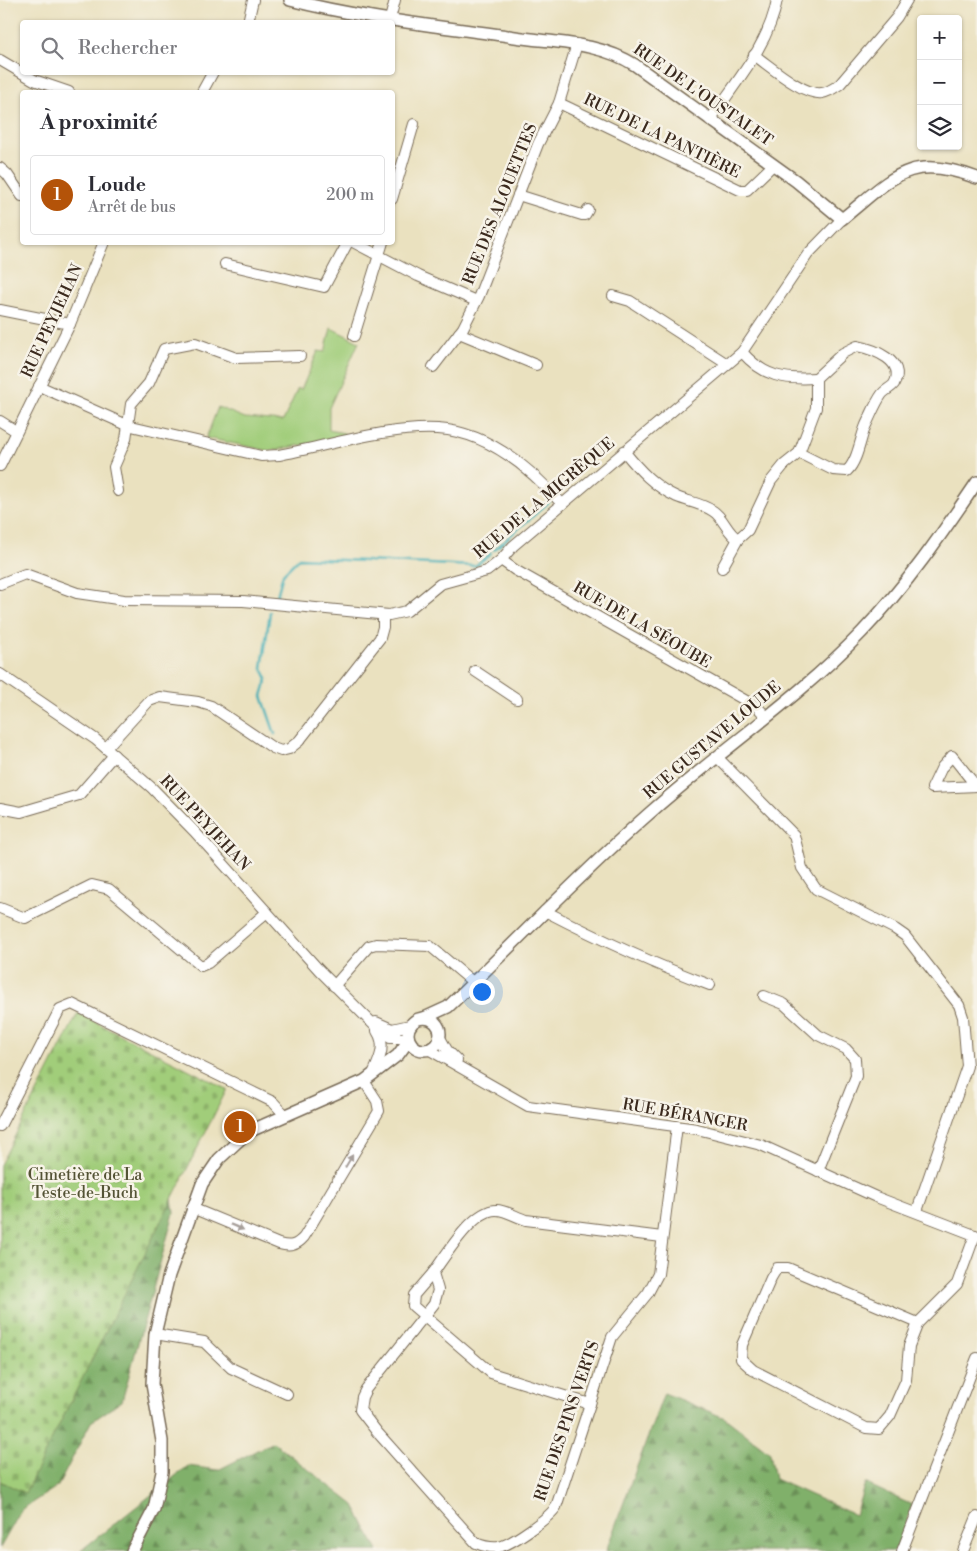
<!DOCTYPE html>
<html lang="fr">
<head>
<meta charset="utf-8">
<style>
  body { margin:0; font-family:"Libre Bodoni",serif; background:#f2f2f3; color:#2b2b33 }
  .controls { position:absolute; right:15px; top:15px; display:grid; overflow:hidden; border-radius:5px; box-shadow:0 1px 4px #0004 }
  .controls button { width:45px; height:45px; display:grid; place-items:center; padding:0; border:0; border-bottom:1px solid #e1e1e2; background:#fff; color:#2b2b33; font:25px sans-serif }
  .you { position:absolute; left:481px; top:991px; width:18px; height:18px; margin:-12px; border:4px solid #fff; border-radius:50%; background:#1a73e8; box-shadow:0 0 0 8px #1a73e833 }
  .badge { display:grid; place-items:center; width:32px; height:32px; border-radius:50%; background:#b45309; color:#fff; font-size:16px; font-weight:700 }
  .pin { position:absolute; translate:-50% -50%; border:2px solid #fff; box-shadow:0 1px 5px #0006 }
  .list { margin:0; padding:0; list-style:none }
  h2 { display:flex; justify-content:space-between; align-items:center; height:65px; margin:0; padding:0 20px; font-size:21px }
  h2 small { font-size:16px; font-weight:400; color:#7c7c81 }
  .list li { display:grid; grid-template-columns:32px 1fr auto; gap:15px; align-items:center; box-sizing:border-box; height:80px; margin:0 10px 10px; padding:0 10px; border:1px solid #e1e1e2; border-radius:5px }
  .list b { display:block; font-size:19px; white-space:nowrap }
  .list p { margin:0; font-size:16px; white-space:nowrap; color:#7c7c81 }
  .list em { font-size:16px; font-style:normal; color:#7c7c81 }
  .icon { flex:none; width:28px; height:28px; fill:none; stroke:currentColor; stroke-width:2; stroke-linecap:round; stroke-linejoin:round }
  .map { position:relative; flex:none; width:977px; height:1551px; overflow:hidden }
  .search { position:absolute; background:#fff; box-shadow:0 1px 4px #0004; left:20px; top:20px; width:375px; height:55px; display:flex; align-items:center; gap:12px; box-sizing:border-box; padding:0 18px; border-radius:5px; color:#7c7c81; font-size:19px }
  .panel { position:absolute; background:#fff; box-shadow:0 1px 4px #0004; left:20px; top:90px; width:375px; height:155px; border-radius:5px }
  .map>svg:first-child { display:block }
  .forest { fill:url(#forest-firs); stroke:#5e6d44 }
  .cemetery { fill:url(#cemetery-stones); stroke:#6e7c4c }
  .park { fill:#a1cd7a; stroke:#6e7c4c }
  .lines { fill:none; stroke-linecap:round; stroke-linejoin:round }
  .stream { stroke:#3daeb6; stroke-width:2.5 }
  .minor-casing { stroke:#786a56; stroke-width:12 }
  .tertiary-casing { stroke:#786a56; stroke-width:14 }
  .minor { stroke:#fff; stroke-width:10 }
  .tertiary { stroke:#fff; stroke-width:11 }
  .oneway { fill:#a79f9a }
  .labels { text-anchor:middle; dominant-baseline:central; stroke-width:5; stroke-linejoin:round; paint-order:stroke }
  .street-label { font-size:16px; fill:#3b2a1e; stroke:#f7f3e8 }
  .park-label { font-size:16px; fill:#545335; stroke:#f7f3e8 }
</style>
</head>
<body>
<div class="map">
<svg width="977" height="1551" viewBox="0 0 977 1551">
  <defs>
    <pattern id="forest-firs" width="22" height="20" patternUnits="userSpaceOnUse" patternTransform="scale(1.25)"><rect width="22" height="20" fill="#80b06a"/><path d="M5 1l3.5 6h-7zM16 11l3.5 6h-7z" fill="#6a8f57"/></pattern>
    <pattern id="cemetery-stones" width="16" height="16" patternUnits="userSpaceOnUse" patternTransform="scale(1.25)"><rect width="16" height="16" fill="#a1cd7a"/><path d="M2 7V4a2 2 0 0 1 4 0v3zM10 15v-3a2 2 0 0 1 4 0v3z" fill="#8cb069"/></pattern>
  </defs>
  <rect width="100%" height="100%" fill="#f7f3e8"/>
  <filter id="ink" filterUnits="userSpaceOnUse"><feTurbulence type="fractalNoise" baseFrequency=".02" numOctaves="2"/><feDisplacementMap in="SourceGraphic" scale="10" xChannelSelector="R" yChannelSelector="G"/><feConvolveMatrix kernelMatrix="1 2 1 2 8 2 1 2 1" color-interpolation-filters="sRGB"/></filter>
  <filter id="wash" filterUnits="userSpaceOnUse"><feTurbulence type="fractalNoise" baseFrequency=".0096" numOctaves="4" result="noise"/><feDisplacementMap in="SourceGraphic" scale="20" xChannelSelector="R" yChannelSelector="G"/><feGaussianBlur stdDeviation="1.12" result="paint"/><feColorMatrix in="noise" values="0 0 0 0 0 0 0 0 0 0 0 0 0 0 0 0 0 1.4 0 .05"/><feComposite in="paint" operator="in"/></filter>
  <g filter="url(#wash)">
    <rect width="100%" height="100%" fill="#eae1bf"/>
    <g class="forest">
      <path d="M172,1198L174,1213L122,1401L91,1422L58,1486L22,1509L0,1548V1481L25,1492Z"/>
      <path d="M664,1393L725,1418L770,1453L775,1479L855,1515L865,1483L912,1505L898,1551H606Z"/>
      <path d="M273,1442L354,1505L378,1551H80L188,1466L218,1470Z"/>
    </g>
    <path class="cemetery" d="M78,1013L227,1089L25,1493L0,1481V1165Z"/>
    <path class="park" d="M331,328L359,342L329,408V430L344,433L345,437L270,451L206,438L218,407L245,418L283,421L298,388L301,390L318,351L325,352Z"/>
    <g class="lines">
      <g class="stream">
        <path d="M494,550L550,501"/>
        <path d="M277,596L283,574L299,558L475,566L491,553"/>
        <path d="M270,612L262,668L267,679L262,696L275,734"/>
      </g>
    </g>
  </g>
  <g filter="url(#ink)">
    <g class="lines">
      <defs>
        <g id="minor">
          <path d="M390,19L395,0"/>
          <path d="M248,22L253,0"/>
          <path d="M754,55C770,66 804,96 822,93C829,92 834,88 840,84L897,17L907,0"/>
          <path d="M0,60L34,80L69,92"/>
          <path d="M202,92L213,72"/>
          <path d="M559,103L740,190H747L773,165"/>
          <path d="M710,120C735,83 769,45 777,0"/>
          <path d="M0,168L7,174L22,196"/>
          <path d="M518,195L582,215H585L588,210"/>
          <path d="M392,199L414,124"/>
          <path d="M353,242L418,276L476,301"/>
          <path d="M225,264L324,287L348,242"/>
          <path d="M613,296L630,301L727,364"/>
          <path d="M0,310L70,324"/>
          <path d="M459,333L536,365"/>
          <path d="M354,336L383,242"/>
          <path d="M433,367L463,328L479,296L538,144L559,103L577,44"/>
          <path d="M39,386L127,425L261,456L279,455C327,446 390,426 438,429C487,432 531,469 562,504"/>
          <path d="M0,421L16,431"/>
          <path d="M624,451C639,470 655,487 677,497C689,502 701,503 713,511C724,518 727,533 738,539"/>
          <path d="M799,453L833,470L847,471C858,460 860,439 866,425C871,415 876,402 882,394C885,390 891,388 894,384C907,361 873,349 857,346L843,353L816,378"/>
          <path d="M0,466L70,324L104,242"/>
          <path d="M118,491L114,467L126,439L131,404L149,383L164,349L195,343L236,358L300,356"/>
          <path d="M501,560L515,570L757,707L767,717"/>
          <path d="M722,568L738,539L748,530L771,481L784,465L799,453L816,408V378C784,380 764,377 742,352"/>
          <path d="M0,584L25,574L77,593L124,600L243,601L389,615L407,611L440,584L487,571L501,560L513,546L742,352L808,254L842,219"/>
          <path d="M475,671L517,699"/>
          <path d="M0,674L95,739L152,788L194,831L319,970L380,1031L390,1038H408"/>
          <path d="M106,748L149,701L160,697L198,702L211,706L273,748L281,751L289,749L299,741L380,638L383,627V615"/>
          <path d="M717,757L794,835L802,868L816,889L895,929L905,936L959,1005L963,1017L967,1066L917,1211"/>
          <path d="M976,786L952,756L942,767L932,788L977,786"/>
          <path d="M0,808L21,812L79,795L114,755"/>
          <path d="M0,908L25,918L92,885L109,889L201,966L208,963L267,912"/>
          <path d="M545,911C599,939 653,964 710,985"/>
          <path d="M334,986L369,946L376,944L430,946L474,983"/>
          <path d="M764,996L784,1004L818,1035L846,1049L855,1059L856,1076L818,1171"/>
          <path d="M376,1022L392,1029L410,1025"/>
          <path d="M439,1036L447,1050L457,1060"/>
          <path d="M428,1049L528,1106L697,1129L761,1145L876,1197L977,1236"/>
          <path d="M373,1074C379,1060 387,1046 377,1031"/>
          <path d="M0,1126L60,1009L72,1004L273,1102L285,1115"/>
          <path d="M192,1208L279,1244C290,1247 296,1246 304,1237L379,1111L377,1101L364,1081"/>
          <path d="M662,1237L526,1220C516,1217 506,1210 496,1210C473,1210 446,1255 433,1273L438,1290L434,1304L366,1389L362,1397L360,1410L377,1432L476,1543C483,1546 491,1548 499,1547C512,1544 549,1518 556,1507L612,1337L648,1293L658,1274L677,1126"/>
          <path d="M433,1273L414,1295L413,1306L491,1373L590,1404"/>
          <path d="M918,1323L788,1268H777L771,1278L742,1345L741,1359L753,1370L866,1428L879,1429L890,1416L906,1380L909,1346L918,1323L957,1284L975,1235"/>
          <path d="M155,1334L204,1342L231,1368L287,1394"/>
          <path d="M902,1551L977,1358"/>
          <path d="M963,1551L977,1517"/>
        </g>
        <g id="tertiary">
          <path d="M290,0C363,19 440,26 515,37C556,43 599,42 635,65L796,181L842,219C893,178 908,152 977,178"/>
          <path d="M424,1018L448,1007C516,942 581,873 652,811C721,750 799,698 862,632C906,586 942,534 977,482"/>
          <circle cx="424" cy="1034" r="16"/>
          <path d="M132,1551L154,1509L162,1472V1441L152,1384L155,1334L169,1275L202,1184L219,1159L248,1132L364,1081L398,1055L409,1040"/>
        </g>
      </defs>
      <use href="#minor" class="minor-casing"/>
      <use href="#tertiary" class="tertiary-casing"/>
      <use href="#minor" class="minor"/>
      <use href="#tertiary" class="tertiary"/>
    </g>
    <defs><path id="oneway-solid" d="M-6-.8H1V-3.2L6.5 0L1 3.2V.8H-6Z" transform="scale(1.25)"/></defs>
    <g class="oneway">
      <use href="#oneway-solid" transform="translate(349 1161) rotate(-59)"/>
      <use href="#oneway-solid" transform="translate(237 1227) rotate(23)"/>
    </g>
  </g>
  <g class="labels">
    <g class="street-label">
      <text transform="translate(703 95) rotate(35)">RUE DE L'OUSTALET</text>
      <text transform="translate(662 136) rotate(26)">RUE DE LA PANTIÈRE</text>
      <text transform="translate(500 204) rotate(-68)">RUE DES ALOUETTES</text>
      <text transform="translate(52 321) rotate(-65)">RUE PEYJEHAN</text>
      <text transform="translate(544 498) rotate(-40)">RUE DE LA MIGRÈQUE</text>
      <text transform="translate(642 625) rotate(30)">RUE DE LA SÉOUBE</text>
      <text transform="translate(712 740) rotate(-40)">RUE GUSTAVE LOUDE</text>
      <text transform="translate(205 823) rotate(47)">RUE PEYJEHAN</text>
      <text transform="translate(685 1115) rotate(10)">RUE BÉRANGER</text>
      <text transform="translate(567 1421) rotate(-71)">RUE DES PINS VERTS</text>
    </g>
    <g class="park-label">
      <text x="85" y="1175">Cimetière de La<tspan x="85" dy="18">Teste-de-Buch</tspan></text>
    </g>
  </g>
</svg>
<div class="controls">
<button>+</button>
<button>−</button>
<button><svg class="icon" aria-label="layers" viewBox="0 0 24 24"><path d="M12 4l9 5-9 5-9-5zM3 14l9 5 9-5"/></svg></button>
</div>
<div class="you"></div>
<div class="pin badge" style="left:240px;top:1127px">1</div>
<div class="search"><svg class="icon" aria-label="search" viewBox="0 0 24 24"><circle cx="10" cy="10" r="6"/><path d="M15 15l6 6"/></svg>Rechercher</div>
<section class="panel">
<h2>À proximité<small></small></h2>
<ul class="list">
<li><span class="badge">1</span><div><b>Loude</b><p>Arrêt de bus</p></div><em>200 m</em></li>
</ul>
</section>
</div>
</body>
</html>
